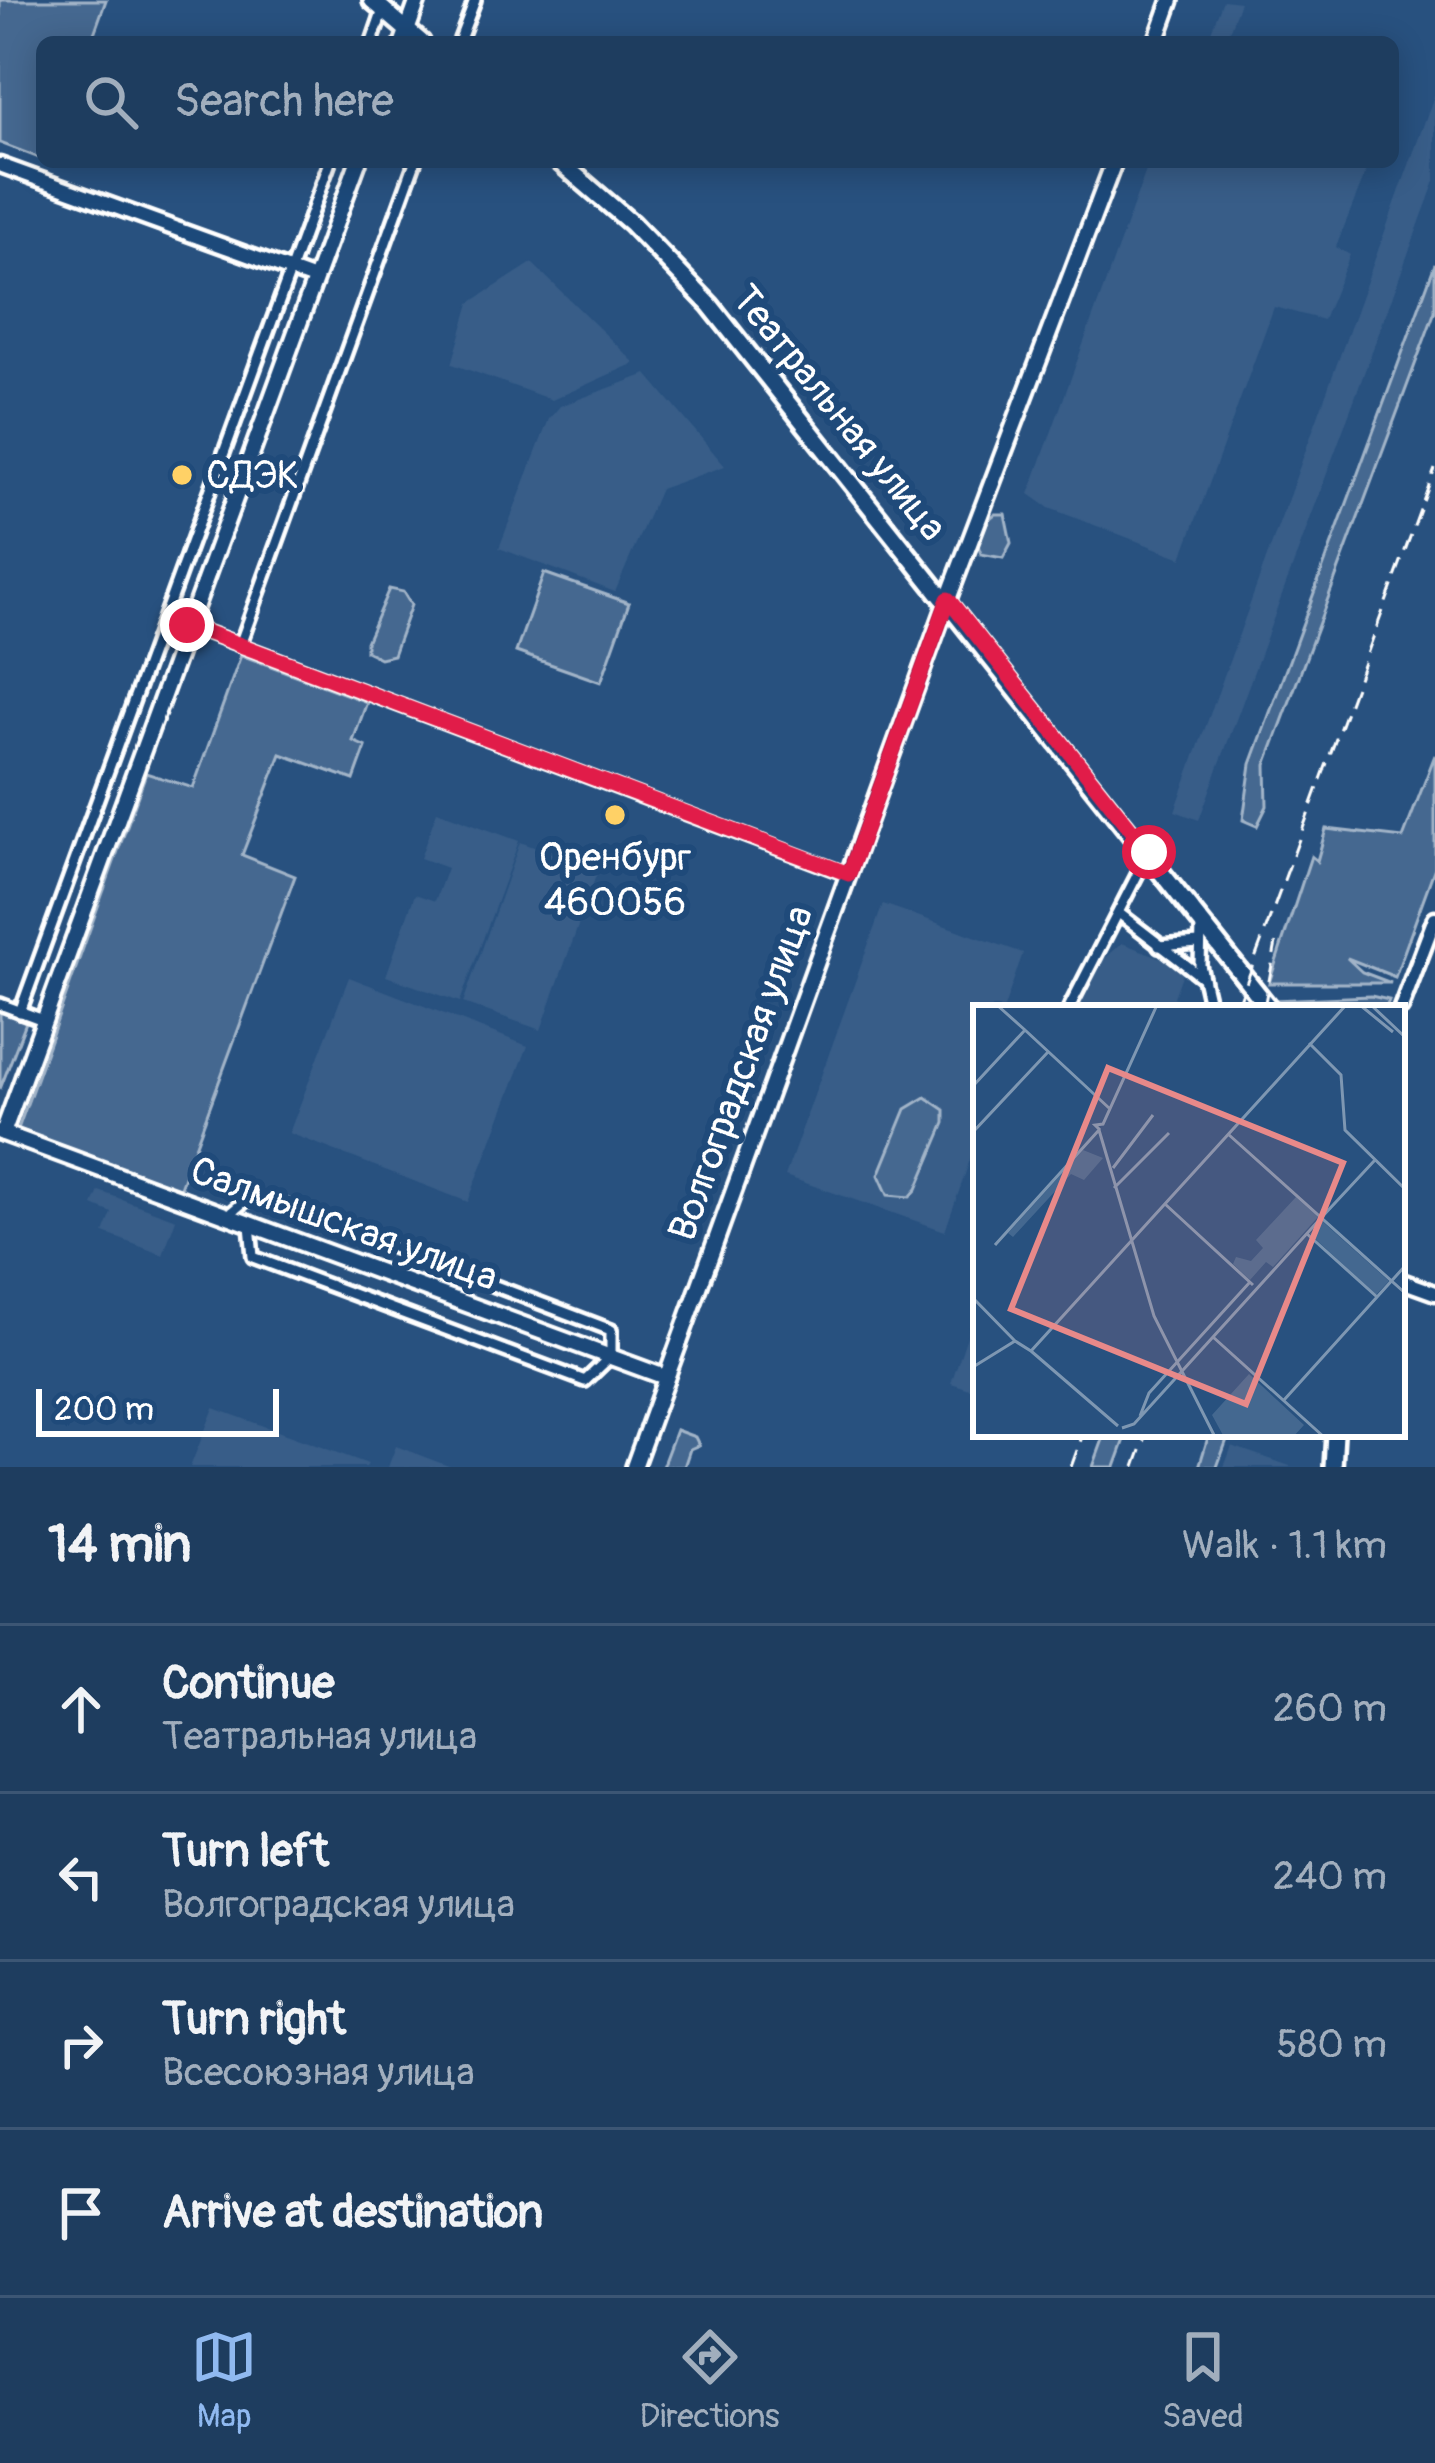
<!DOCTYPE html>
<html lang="en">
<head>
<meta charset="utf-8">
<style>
  body { margin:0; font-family:Pangolin,sans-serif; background:#264465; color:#f1f3f6 }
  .scale { position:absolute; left:36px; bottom:30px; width:243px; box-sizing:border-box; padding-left:12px; border:6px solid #fff; border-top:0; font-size:33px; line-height:42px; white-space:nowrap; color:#fff; -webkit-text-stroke:9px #1f4a7a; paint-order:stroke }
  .stop { position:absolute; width:36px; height:36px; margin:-27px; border:9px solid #e11d48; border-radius:50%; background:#fff }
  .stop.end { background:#e11d48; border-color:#fff; box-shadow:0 3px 12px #0008 }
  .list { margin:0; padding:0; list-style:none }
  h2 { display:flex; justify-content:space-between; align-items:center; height:156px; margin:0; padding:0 48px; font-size:51px }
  h2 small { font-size:39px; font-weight:400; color:#a1aebd }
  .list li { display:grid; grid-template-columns:78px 1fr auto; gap:36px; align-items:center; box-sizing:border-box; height:168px; padding:0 48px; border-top:3px solid #3c5674 }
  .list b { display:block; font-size:45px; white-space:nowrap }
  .list p { margin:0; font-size:39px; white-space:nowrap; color:#a1aebd }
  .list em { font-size:39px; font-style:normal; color:#a1aebd }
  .icon { flex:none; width:66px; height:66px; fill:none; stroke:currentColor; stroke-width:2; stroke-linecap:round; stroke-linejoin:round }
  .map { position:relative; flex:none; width:1435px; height:1467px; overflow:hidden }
  .search { position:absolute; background:#1e3d5f; box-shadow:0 6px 30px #0003; left:36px; right:36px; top:36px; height:132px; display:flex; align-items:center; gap:30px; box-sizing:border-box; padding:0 42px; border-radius:18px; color:#a1aebd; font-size:45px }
  .sheet { height:828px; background:#1e3d5f }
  nav { display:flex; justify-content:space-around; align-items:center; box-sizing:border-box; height:168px; border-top:3px solid #3c5674; background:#1e3d5f; font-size:33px; color:#a1aebd }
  nav a { display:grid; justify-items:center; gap:6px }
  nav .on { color:#90b9f0 }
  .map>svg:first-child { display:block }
  .built { fill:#375d88 }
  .green { fill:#446890; stroke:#a2b4c8; stroke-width:3 }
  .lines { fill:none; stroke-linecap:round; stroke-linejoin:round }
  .minor-casing { stroke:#fff; stroke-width:18 }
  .tertiary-casing { stroke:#fff; stroke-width:21 }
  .secondary-casing { stroke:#fff; stroke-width:22 }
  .primary-casing { stroke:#fff; stroke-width:24 }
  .minor { stroke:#1f4a7a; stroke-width:9 }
  .tertiary { stroke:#1f4a7a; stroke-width:12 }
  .secondary { stroke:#1f4a7a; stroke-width:14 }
  .primary { stroke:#1f4a7a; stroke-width:15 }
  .rail { stroke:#fff; stroke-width:3; stroke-dasharray:18 9; stroke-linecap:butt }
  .route { stroke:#e11d48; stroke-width:15 }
  .poi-dot { fill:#ffd166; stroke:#1f4a7a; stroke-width:4.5 }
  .labels { text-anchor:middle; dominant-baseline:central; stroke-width:12; stroke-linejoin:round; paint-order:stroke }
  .street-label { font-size:39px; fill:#fff; stroke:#1f4a7a }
  .poi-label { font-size:39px; fill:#fff; stroke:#1f4a7a; text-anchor:start }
  .inset-road { fill:none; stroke:#7e97b2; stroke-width:3 }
  .view { fill:#e88989; fill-opacity:0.15; stroke:#e88989; stroke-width:6 }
  .inset-edge { fill:none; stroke:#fff; stroke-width:6 }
</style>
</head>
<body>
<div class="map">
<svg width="1435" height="1467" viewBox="0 0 1435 1467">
  <rect width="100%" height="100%" fill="#28517f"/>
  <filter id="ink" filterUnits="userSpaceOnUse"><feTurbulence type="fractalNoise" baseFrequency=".00833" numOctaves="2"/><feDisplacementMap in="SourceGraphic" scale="24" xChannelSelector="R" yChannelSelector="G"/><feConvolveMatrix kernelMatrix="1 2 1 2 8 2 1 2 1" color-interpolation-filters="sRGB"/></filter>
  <g filter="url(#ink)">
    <g class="built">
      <path d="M1223,0L1240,2L1225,42H1207Z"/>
      <path d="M1435,93V181L1199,820L1175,811Z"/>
      <path d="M1149,162H1370L1336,247L1350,255L1323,320L1274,307L1182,558L1049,508L1029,494Z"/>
      <path d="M532,263L570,300L635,363L552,400L452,364L470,303Z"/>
      <path d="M647,374L725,466L660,489L615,592L499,548L549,419L560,406Z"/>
      <path d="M437,811L519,841L460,1002L386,976L415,894L435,901L447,868L420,858Z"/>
      <path d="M520,842L598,870L541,1030L463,1003Z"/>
      <path d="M883,904L1023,953L1004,1008H976V1143L945,1231L785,1176Z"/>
      <path d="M1122,943L1185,967L1174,997L1182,1001L1179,1008H1080L1092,970Z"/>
      <path d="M349,977L528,1046L468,1202L289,1133Z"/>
      <path d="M99,1191L176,1219L163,1255L104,1233L112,1213L93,1205Z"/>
      <path d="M976,1310V1391L951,1383Z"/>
      <path d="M214,1408L368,1464L366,1467H190Z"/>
      <path d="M396,1446L451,1467H452H388Z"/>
      <path d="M1232,1446L1290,1466V1467H1224Z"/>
    </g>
    <g class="green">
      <path d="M0,0H106L91,42H42V159L0,143Z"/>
      <path d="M1435,264V311L1266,765L1267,806L1257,826L1243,820L1251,764Z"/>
      <path d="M995,514H1005L1011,543L1003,558L981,554L977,542L984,523Z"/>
      <path d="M544,573L629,603L601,682L516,652Z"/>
      <path d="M389,589L403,592L411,605L393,655L380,658L366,651V642Z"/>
      <path d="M241,655L367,702L353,741L366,747L354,780L281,754L242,855L295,876L179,1190L18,1129L146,773L193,788Z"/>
      <path d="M1435,755V867L1395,977L1347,958L1362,972L1391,983H1269L1311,856L1317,861L1326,829L1403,838Z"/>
      <path d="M1371,996L1389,1000L1386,1008H1282L1276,1000Z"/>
      <path d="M0,1012L26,1022L0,1089Z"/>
      <path d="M926,1097L945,1110V1123L917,1189L910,1197L888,1195L879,1175L906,1109Z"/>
      <path d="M676,1430L695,1437L699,1445L690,1449L684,1467H662Z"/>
      <path d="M1105,1434H1127L1115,1467H1093Z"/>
      <path d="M1209,1434H1229L1217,1467H1199Z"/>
    </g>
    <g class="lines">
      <defs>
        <g id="minor">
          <path d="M372,42L383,10"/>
          <path d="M459,42L475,0"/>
          <path d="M187,625L849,875"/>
          <path d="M240,645L415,162"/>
          <path d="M1120,914L1203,978"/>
          <path d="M1201,927L1200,965L1210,1008"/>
          <path d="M1159,946L1199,943"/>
          <path d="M0,1004L46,1021"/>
          <path d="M1069,1008L1149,852"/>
          <path d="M20,1012L330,162"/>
          <path d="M227,1216L246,1200H269L611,1330V1356L585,1381L253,1257L250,1225"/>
        </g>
        <g id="tertiary">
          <path d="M0,165L314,279"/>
          <path d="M1401,1008L1435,918"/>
          <path d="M1402,1281L1435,1293"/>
        </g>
        <g id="secondary">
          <path d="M403,42L418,0"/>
          <path d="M1156,42L1171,0"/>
          <path d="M0,1132L665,1377"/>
          <path d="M3,1133L358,162"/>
          <path d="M634,1467L948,599L1114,162"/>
        </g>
        <g id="primary">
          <path d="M372,0L421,42"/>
          <path d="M560,162L631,223L710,305L1269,1008"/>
          <path d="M1333,1467L1335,1434"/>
        </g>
      </defs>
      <use href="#minor" class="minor-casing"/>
      <use href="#tertiary" class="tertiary-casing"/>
      <use href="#secondary" class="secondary-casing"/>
      <use href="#primary" class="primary-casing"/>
      <use href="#minor" class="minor"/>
      <use href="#tertiary" class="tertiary"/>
      <use href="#secondary" class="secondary"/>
      <use href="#primary" class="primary"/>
      <g class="rail">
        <path d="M1237,1008L1435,469"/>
        <path d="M1264,1008L1276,943"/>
        <path d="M1071,1467L1083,1434"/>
        <path d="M1135,1467L1147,1434"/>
      </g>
    </g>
  </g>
  <g class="lines" filter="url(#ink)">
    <path class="route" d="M187,625L849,874L948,599L1149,852"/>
  </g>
  <g class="poi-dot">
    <circle cx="182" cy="475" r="12"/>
    <circle cx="615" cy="815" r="12"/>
  </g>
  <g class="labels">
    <g class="street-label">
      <text transform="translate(839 413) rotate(51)">Театральная улица</text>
      <text transform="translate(741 1073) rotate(-70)">Волгоградская улица</text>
      <text transform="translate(344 1224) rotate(20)">Салмышская улица</text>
    </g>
    <g class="poi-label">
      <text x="206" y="475">СДЭК</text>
      <text x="615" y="857" text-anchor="middle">Оренбург<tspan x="615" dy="45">460056</tspan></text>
    </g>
  </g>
  <g transform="translate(973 1005)">
    <rect width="432" height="432" fill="#28517f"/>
    <path d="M110,145L130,153L111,175L98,169L40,232L35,228ZM323,192L345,212L300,262L293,257L277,275L260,259L263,252L278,256L290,243L283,235ZM349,216L416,276L403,290L337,229ZM276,369L331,420L320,432H251L239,410Z" fill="#446890"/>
    <path class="inset-road" d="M24,0L52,25M387,0L420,27M398,0L432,32M336,38L368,70L372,125L432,184M0,81L52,25L136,103M126,125L181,311L242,432M127,125L122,120L130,119L184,0M0,127L75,47M255,129L432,288M140,163L180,110M141,183L196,128M192,199L280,280M348,213L402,155M333,228L404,292M22,240L126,125M0,293L42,336M240,332L351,432M58,346L145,421M0,362L42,336L58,346L373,0M311,395L432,261M167,411L176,388L277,277M149,423L161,419L348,213"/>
    <path class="view" d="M135,63L370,158L273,399L38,304Z"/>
    <rect width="432" height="432" class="inset-edge"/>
  </g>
</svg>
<div class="scale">200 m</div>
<div class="stop" style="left:1149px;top:852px"></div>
<div class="stop end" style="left:187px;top:625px"></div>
<div class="search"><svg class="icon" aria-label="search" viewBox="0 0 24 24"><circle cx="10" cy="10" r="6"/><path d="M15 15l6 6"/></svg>Search here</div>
</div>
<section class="sheet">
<h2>14 min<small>Walk · 1.1 km</small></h2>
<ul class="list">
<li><svg class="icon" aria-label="ahead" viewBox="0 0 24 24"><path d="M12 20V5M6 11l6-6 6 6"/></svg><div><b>Continue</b><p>Театральная улица</p></div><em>260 m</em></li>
<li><svg class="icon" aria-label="left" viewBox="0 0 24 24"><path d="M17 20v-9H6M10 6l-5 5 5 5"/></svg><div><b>Turn left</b><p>Волгоградская улица</p></div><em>240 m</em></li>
<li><svg class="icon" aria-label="right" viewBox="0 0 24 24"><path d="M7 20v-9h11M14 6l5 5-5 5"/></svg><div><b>Turn right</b><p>Всесоюзная улица</p></div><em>580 m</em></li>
<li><svg class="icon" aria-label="arrive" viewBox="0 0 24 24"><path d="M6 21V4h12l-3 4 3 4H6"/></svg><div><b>Arrive at destination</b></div></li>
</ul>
</section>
<nav>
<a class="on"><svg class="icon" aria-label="map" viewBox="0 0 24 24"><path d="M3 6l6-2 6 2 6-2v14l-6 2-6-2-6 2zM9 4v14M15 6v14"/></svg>Map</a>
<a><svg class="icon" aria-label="directions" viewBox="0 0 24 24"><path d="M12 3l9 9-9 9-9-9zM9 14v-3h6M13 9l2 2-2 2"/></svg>Directions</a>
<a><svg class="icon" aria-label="saved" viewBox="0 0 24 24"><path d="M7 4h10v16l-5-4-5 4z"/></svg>Saved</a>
</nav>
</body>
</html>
